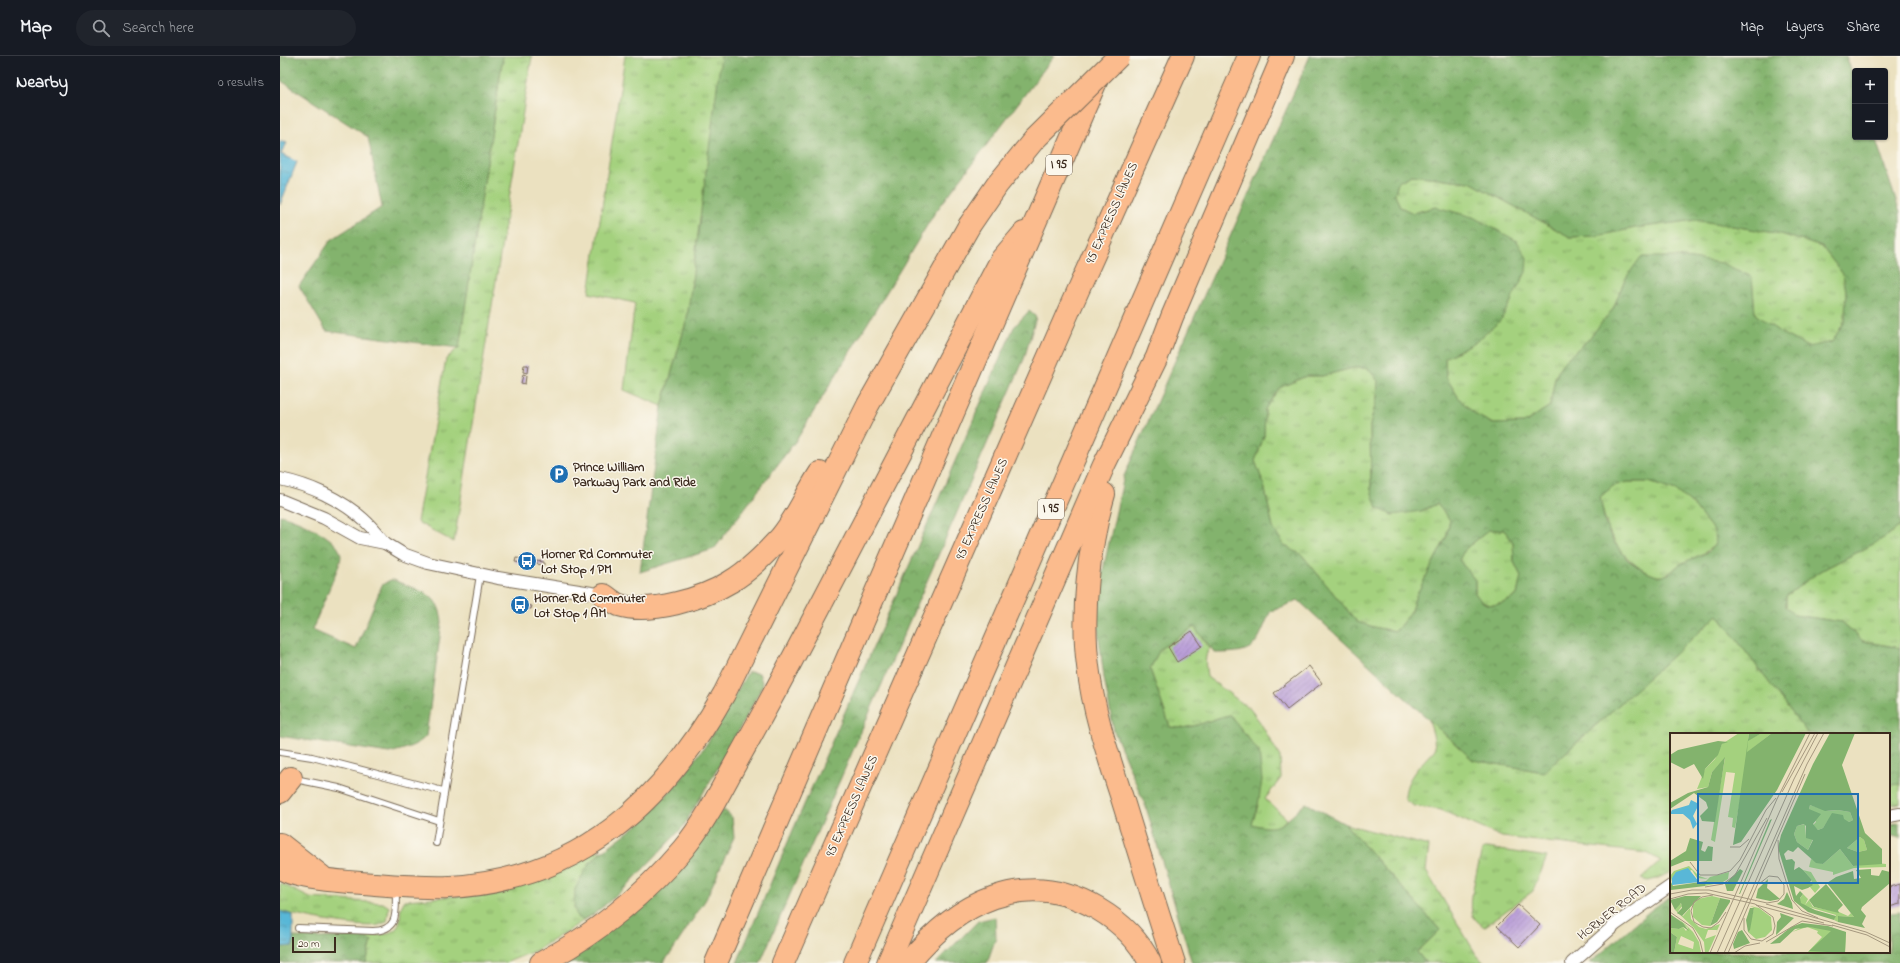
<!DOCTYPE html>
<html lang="en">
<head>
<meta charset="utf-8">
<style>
  body { margin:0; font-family:"Indie Flower",sans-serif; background:#20242c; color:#f1f3f6 }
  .controls { position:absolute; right:12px; top:12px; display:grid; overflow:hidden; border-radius:4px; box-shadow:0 1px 3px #0004 }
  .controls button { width:36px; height:36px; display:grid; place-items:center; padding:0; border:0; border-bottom:1px solid #363941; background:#171b24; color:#f1f3f6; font:20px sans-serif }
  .scale { position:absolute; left:12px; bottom:10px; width:44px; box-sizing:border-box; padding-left:4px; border:2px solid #3b2a1e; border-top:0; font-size:11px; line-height:14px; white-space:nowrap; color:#3b2a1e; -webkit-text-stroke:3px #fbf7ec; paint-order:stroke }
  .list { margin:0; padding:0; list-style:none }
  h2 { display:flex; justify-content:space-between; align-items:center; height:52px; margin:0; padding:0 16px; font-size:17px }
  h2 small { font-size:13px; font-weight:400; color:#9ea1a6 }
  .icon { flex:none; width:22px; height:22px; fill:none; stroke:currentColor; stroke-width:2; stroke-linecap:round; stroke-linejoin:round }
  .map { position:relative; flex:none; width:1620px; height:907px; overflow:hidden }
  header { display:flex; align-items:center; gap:24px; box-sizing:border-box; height:56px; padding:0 20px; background:#171b24; border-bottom:1px solid #363941 }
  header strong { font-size:19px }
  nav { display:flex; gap:22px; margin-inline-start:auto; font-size:14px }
  .search { width:280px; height:36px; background:#20242c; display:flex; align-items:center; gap:10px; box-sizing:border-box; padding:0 14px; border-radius:22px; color:#9ea1a6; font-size:15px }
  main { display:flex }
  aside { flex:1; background:#171b24 }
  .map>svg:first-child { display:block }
  .grass { fill:url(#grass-tufts); stroke:#707e4e }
  .forest { fill:url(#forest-crowns); stroke:#5f6e46; fill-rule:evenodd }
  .water { fill:url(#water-ripples); stroke:#4a707a }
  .building { fill:url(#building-hatch) }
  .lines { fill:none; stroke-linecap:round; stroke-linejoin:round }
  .service-casing { stroke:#796a57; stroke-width:8 }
  .minor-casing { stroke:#796a57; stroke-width:14 }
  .motorway-casing { stroke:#796a57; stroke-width:24 }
  .service { stroke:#fff; stroke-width:6 }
  .minor { stroke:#fff; stroke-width:12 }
  .motorway { stroke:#fbbb8d; stroke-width:22 }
  .motorway-bridge-casing { stroke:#796a57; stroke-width:24; stroke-linecap:butt }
  .motorway-bridge { stroke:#fbbb8d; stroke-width:22 }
  .labels { text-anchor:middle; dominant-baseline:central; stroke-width:3; stroke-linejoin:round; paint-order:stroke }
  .shield { fill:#fbf7ec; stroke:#75685c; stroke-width:1 }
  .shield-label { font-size:12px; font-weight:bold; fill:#3b2a1e }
  .street-label { font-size:13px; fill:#3b2a1e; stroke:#fbf7ec }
  .poi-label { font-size:13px; font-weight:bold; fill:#3b2a1e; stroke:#fbf7ec; text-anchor:start }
  .inset-road { fill:none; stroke:#a5987f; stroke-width:1 }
  .view { fill:#1f6fb2; fill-opacity:0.15; stroke:#1f6fb2; stroke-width:2 }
  .inset-edge { fill:none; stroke:#3b2a1e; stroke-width:2 }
</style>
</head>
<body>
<header>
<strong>Map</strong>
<div class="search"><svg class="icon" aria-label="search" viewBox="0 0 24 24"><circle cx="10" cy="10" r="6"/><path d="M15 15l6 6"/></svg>Search here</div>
<nav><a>Map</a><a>Layers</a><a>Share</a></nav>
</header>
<main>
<aside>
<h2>Nearby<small>0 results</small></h2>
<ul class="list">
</ul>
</aside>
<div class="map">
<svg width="1620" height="907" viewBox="0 0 1620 907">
  <defs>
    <pattern id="grass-tufts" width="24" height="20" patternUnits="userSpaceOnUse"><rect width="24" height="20" fill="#a4d17e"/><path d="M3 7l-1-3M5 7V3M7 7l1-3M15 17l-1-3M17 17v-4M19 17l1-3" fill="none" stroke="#87aa67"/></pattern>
    <pattern id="forest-crowns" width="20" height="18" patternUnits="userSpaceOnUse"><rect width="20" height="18" fill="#83b36d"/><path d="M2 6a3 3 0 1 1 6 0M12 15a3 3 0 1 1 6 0" fill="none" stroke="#6c9259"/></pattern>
    <pattern id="water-ripples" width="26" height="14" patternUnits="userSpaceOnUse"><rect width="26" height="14" fill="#59b7d7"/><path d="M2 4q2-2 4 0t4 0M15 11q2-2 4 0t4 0" fill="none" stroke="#4b95ae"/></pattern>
    <pattern id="building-hatch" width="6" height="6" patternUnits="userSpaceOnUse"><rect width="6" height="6" fill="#b395d7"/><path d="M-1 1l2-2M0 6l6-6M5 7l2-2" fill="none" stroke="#937aae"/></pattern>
  </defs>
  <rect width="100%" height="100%" fill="#fbf7ec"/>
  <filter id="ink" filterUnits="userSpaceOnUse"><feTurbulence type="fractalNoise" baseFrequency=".025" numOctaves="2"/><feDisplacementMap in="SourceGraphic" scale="8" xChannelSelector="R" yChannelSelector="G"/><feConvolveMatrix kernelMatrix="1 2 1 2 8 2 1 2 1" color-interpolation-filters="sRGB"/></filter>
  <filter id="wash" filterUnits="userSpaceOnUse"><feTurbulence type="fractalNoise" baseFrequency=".012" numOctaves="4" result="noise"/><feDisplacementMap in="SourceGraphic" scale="16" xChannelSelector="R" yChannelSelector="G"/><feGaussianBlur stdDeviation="0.9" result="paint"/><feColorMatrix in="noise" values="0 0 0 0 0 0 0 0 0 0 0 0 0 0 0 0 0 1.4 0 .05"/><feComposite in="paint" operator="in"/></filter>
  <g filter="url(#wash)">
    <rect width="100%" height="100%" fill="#ebe1c0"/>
    <g class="grass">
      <path d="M223,0H252L174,486L137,466L166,303L179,291Z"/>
      <path d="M345,0H442L407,263L382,350L344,334L355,247L309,237Z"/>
      <path d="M1132,119L1190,126L1290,181L1316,180L1355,172L1416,164L1501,178L1542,191L1563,218L1566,235L1565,265L1552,286L1528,292L1501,277L1475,258L1472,221L1345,223L1333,253L1307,285L1283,306L1275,322L1270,350L1244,367L1213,368L1196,359L1180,344L1166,321L1165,302L1197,285L1156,151L1133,157L1120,151L1115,138L1118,126Z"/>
      <path d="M1073,312H1088L1098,325L1097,342L1090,370L1091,434L1141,455L1157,448L1170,464L1166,482L1136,540L1130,557L1116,575L1097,572L1077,566L1022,499L1005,490L993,472L984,429L975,405L984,380L985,353L999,332L1026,320H1042Z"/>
      <path d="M1347,426H1369L1396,435L1413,449L1434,475L1435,488C1425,499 1414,501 1401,508C1394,512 1390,519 1381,520C1375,521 1365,516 1361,513C1333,493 1326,473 1320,441L1333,430Z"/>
      <path d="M1620,470V592L1583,585L1562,566L1514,559L1506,552V540C1520,530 1534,518 1550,510C1573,498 1600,487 1620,470Z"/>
      <path d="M1209,474H1224L1233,486L1234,506L1241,520L1237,539C1228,546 1215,552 1204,547C1201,545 1197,540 1195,537V524L1179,504L1185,493Z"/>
      <path d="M1438,559L1528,678H1391V816L1376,823L1368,825L1361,823L1381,805L1367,797L1222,781L1161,754L1134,750L1125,744C1124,722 1141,709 1155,693L1154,682L1149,664L1193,704L1264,716Z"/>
      <path d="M914,571L930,592C923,600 926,611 927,621L970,653L980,666L1000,701L1001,722L985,743L1007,763C995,775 987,773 972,768L978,749L979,696L950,659C928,663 913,675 890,671L870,613L879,593Z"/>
      <path d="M1620,728V747L1609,749V729Z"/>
      <path d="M1065,768L1149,790L1146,815L1196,898L1204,907H1146L1137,896L1160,874Z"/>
      <path d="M1207,792L1267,801L1253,835L1204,871C1201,868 1195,864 1193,860C1187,846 1199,809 1202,794Z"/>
      <path d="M315,795H322L310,806L303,864L314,858L257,894L225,907H86L92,885L81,880C92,879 114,881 119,868C122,858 118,854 125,844L179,840Z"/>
      <path d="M0,827L30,842L103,847L109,851L107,865C105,867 102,868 99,869C82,873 19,861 0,855Z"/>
    </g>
    <g class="forest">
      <path d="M0,0H223L179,292L46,275L19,230L51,184L102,151L88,81L0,24Z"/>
      <path d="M441,0H774L654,158L517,383L434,493L360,516L382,350L407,263Z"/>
      <path d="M1030,0H1566L1575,25V81H1595L1620,157V470C1600,487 1573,498 1550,510C1534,518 1520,530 1506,540V551L1514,559L1562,566L1583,585L1620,592V728L1609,729V678H1528L1438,559L1264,716L1193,704L1018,544L990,556C975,592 976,597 935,597L914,571L880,593L870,613L890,671C913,675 928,663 950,659L979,696L982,724L978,749L972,768C1001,777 1005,765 1026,747L1065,768L1160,874L1137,896L1146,907H912L866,751L834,675L824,622L815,550L844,420ZM1132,119L1190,126L1290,181L1316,180L1355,172L1416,164L1501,178L1542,191L1563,218L1566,235L1565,265L1552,286L1528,291L1501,277L1475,258L1472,221L1442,207L1397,201H1361L1345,223L1333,253L1307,285L1283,306L1275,322L1270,350L1244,367L1213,368L1196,359L1180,344L1166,321L1165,302L1197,285L1221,264L1246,216L1247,202L1237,185L1193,161L1156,151L1133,157L1120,151L1115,138L1118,126ZM1073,312H1088L1098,325L1097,342L1090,369L1091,434L1097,452L1112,459L1141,455L1157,448L1170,464L1166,482L1136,540L1130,557L1116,575L1097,572L1077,566L1022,499L1005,490L993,472L984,429L975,405L984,380L985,353L999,332L1026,320H1042ZM1347,426H1369L1396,435L1413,449L1434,475L1435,488L1428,496L1400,508L1389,518L1379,521L1364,515L1348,504L1333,485L1325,467L1320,441L1333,430ZM1209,474H1224L1233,486L1234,506L1241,520L1237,539C1228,546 1215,552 1204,547C1201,545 1197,540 1195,537V524L1179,504L1185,493Z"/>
      <path d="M749,255L756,261L744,303L480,907H457L513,774L734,271Z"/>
      <path d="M0,459C15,462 56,481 60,496C62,501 60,505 59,509L32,574L76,593L102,529L110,524H114C138,536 159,534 162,566L146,680C138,690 121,694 109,697L0,680Z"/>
      <path d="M468,616L479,617L483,629L445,700L403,771L345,832L314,858L303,864L297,861L294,851L295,833L310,806L319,798L361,766L402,722L428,686Z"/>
      <path d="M444,754L452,761L454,781L426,843L391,897L383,907H277L433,762Z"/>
      <path d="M1620,767V782L1609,779V768Z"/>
      <path d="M1391,840V896H1609V857L1620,856V907H1310L1371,854Z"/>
      <path d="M715,861L716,881L707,907H656L698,865Z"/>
      <path d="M81,880L92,885L86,907H0V891L13,890V881L42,882Z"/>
    </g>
    <g class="water">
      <path d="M0,85L7,87L1,98L17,106L0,149Z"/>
      <path d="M0,855L13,859V890L0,891Z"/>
    </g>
    <g id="blocks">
      <g class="building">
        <path d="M244,309H248L247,317L243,316Z"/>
        <path d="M243,319L246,320L245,328L241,327Z"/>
        <path d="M236,502L244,503L243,507L235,506Z"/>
        <path d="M256,505L264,506V509L256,508Z"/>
        <path d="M235,547L242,548L241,552L234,551Z"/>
        <path d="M245,549L252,550L251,553L244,552Z"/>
        <path d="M912,575L922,590L897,606L888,591Z"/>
        <path d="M1029,610L1042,627L1007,654L994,637Z"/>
        <path d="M1620,828V848L1609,851V831Z"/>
        <path d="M1238,849L1260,869L1239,891L1217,870Z"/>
      </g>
    </g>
  </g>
  <g filter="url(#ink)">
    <use href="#blocks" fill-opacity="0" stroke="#796a57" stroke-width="1"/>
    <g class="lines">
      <defs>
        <g id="service">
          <path d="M0,696L32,701L163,735"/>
          <path d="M15,723L59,732L159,765"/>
          <path d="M156,787L200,519"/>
          <path d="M18,872L93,875C121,874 115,854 116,833"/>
        </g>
        <g id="minor">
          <path d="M0,423C29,429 61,443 84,464C91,470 98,479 105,487"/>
          <path d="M0,444L44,462L80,482L105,487L123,498L148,507L218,522L324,539"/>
          <path d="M1609,760L1620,758"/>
          <path d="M1292,907L1336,868L1391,830"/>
        </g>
        <g id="motorway">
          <path d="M824,438C809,489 801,557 808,610C813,655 828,699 842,742C859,797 876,852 894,907"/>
          <path d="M324,539C329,542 334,547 339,549C370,559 424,542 450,526C469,515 485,498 500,482C517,462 526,438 540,417"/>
          <path d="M0,736L11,722"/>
          <path d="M0,788L41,820"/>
          <path d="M0,812C18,824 71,826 95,828C120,830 145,832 170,831C300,824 383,746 444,638L588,349L689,170"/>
          <path d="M261,907C316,878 363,840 403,793C423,769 438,740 453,712C477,669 501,625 524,581C590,455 655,330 721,204L744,177"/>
          <path d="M436,907L817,23"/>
          <path d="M503,907L790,252L903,0"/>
          <path d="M575,907L969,0"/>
          <path d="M608,907L824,409L877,301L892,261L1003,0"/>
          <path d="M628,907C676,847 745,810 818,853C840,866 859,884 870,907"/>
        </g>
      </defs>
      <use href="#service" class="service-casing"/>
      <use href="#minor" class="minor-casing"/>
      <use href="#motorway" class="motorway-casing"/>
      <use href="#service" class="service"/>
      <use href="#minor" class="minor"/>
      <use href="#motorway" class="motorway"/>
      <defs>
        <path id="motorway-bridge" d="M689,170L717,129L753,85L839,0"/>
      </defs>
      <use href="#motorway-bridge" class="motorway-bridge-casing"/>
      <use href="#motorway-bridge" class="motorway-bridge"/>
    </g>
  </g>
  <defs>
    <symbol id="parking-disc" viewBox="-11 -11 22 22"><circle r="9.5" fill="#1f6fb2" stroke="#fbf7ec"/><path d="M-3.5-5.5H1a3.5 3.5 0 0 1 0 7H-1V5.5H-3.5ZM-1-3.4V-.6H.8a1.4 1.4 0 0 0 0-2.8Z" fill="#fff"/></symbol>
    <symbol id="bus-disc" viewBox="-11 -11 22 22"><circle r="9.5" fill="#1f6fb2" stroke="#fbf7ec"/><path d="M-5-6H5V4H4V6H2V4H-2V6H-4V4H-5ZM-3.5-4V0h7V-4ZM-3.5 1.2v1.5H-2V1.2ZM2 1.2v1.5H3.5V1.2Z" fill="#fff"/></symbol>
  </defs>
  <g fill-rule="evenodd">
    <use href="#parking-disc" x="268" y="407" width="22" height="22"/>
    <use href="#bus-disc" x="236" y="494" width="22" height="22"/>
    <use href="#bus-disc" x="229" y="538" width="22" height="22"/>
  </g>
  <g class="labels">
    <g class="shield">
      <rect x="766" y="99" width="26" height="20" rx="3"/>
      <rect x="758" y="443" width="26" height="20" rx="3"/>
    </g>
    <g class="shield-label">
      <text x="779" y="109">I 95</text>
      <text x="771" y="453">I 95</text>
    </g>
    <g class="street-label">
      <text transform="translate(832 157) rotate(-66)">95 EXPRESS LANES</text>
      <text transform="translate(702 453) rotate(-66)">95 EXPRESS LANES</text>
      <text transform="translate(572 750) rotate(-66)">95 EXPRESS LANES</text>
      <text transform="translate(1332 856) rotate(-38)">HORNER ROAD</text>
    </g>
    <g class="poi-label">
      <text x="293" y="411">Prince William<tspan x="293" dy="15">Parkway Park and Ride</tspan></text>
      <text x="261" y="498">Horner Rd Commuter<tspan x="261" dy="15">Lot Stop 1 PM</tspan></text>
      <text x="254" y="542">Horner Rd Commuter<tspan x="254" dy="15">Lot Stop 1 AM</tspan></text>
    </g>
  </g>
  <g transform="translate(1390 677)">
    <rect width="220" height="220" fill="#ebe1c0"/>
    <path d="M69,0H79L78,7L92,0H102L79,18L65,95L62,94L63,85L58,84L65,40L56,39L45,109L41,107L55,25L42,39L38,54L27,56L35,36L45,26L52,11ZM140,72L158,78L168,77L180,79L183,87L179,89L161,83L153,95L148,97L143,92L146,89L139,76ZM135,91L136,103L143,106L138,117L127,109L124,101L127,93ZM190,104L194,107L197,117L188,119L177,115ZM170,116L183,133L207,130L216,131V134L184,135L163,142V139L139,134L141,126L153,131ZM19,133L29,143L38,146L27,145L22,137L2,145L1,149L0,143L4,138ZM133,137L141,139L150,154L145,160L140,154L142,147ZM59,139L58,146L53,149L35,153L36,148L40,144ZM133,161L138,166L135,172L139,167L143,174L169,179L178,183L181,180L184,184L168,183V189L164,187L166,182L132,172L129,167ZM42,163L50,165L40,193L32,192L23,184V172L28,166ZM10,170L12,173L7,180L13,183L20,175L21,186L29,194L36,196L50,191L46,200L47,197H38L35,206L46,202L38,220H35L34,209L24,195L5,177ZM80,173L89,175L101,184L102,197L95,204L86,206L78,199L84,175ZM7,185L15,191L23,199L29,209L31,220V217L30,220H4L7,204L0,199V195L9,196L13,194L16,198L18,195ZM11,203L24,209L23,216L8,211ZM134,193L176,199L175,220H137L152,204L147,200L148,198L137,194L122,199Z" fill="#a4d17e" fill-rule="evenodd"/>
    <path d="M79,0H92L78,8L77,19L102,0H136L107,57L71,109L63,112ZM160,0H185L172,32L195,100L212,116V131L183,133L170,116L153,131L146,130L128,114L123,119L118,117L114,121L116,127L122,126L125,129L124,137L129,134L133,137L142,147L140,149L143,152L138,155L132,157L124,153L126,163L130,158L133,161L130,165L131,170L145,177L166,183L164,187L138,179L124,168L108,115L111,102L143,31ZM140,72L155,78L168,77L180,79L183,87L179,89L174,86L173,82L162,80L153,95L148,97L143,91L151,81L139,76ZM134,91L136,93V105L143,107L138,117L127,109L124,101L127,93ZM190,104L194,107L197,117L188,119L177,115ZM48,8L58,9L52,11L48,22L35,36L33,46L24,31L14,36L0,29V22L8,17ZM55,24L45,89L32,88L30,83L38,75L36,69L24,60L0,76V70L18,60L38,54L42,39ZM102,86L70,161H69L100,87ZM20,105L33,109L31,117L35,119L38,113L43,114L42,128H15L0,134V128L16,118ZM70,136L73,138L63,158H57L55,151ZM201,136V142L209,143L212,137L220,139V150L192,174L191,177L196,183L192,191L195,195L168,189V183L184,184L157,150L166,144L183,138L184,146L191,145L186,137ZM98,146L97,155L110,166L100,168L86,165L88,156ZM0,147L3,153L37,148L35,153L1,157ZM156,151L173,172L168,177L169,180L144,174L139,167ZM117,159L122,170L123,176L107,171L114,166ZM15,163H31L12,183L7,180L12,175L11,170L5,177L0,167ZM50,165L60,167V169L47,189L40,193ZM80,175H84L80,197L78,199L76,187ZM110,180L124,185L106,202L107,189L111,184ZM0,181L13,190L19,198L13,194L9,196L0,195ZM132,190L158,193L176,199L175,220L139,218L161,198L139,194L125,196L110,210L100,211L121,194ZM72,197L80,210L64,216L63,211L68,199ZM0,199L7,204L4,220H0Z" fill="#83b36d" fill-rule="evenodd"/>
    <path d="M21,67L29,71L23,83L27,91L23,96L20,87L13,81H0L2,77L19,72ZM18,135L29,149L2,152V145L6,139Z" fill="#59b7d7"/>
    <path class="inset-road" d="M112,59L145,0M108,107L109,126L122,167L132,178L148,185M60,114H70L79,106M20,129L30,142H47L60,138L70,127L96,77L106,65M35,154L53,151L65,142L97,85M0,161L22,157H39L97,170L108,168L114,161V152L108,144L99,143L89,151M43,162L32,164L24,169L21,178L24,189L33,194L41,195L49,189L56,179M0,166L18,161L36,160L85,171L103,184L105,193L103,201L92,208L81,206L74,197V185M96,171L196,199L220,210M86,172L154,190M0,179L23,195L30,208L33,220M162,192L197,202L220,214M96,209L132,188L163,193M40,220L107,66L140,0M47,220L124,46L148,0M54,220L137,31L154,0M58,220L135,41M64,220L75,213L90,210"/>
    <path class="view" d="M28,61H188V150H28Z"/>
    <rect width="220" height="220" class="inset-edge"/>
  </g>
</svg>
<div class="controls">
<button>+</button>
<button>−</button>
</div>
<div class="scale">20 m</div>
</div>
</main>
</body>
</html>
